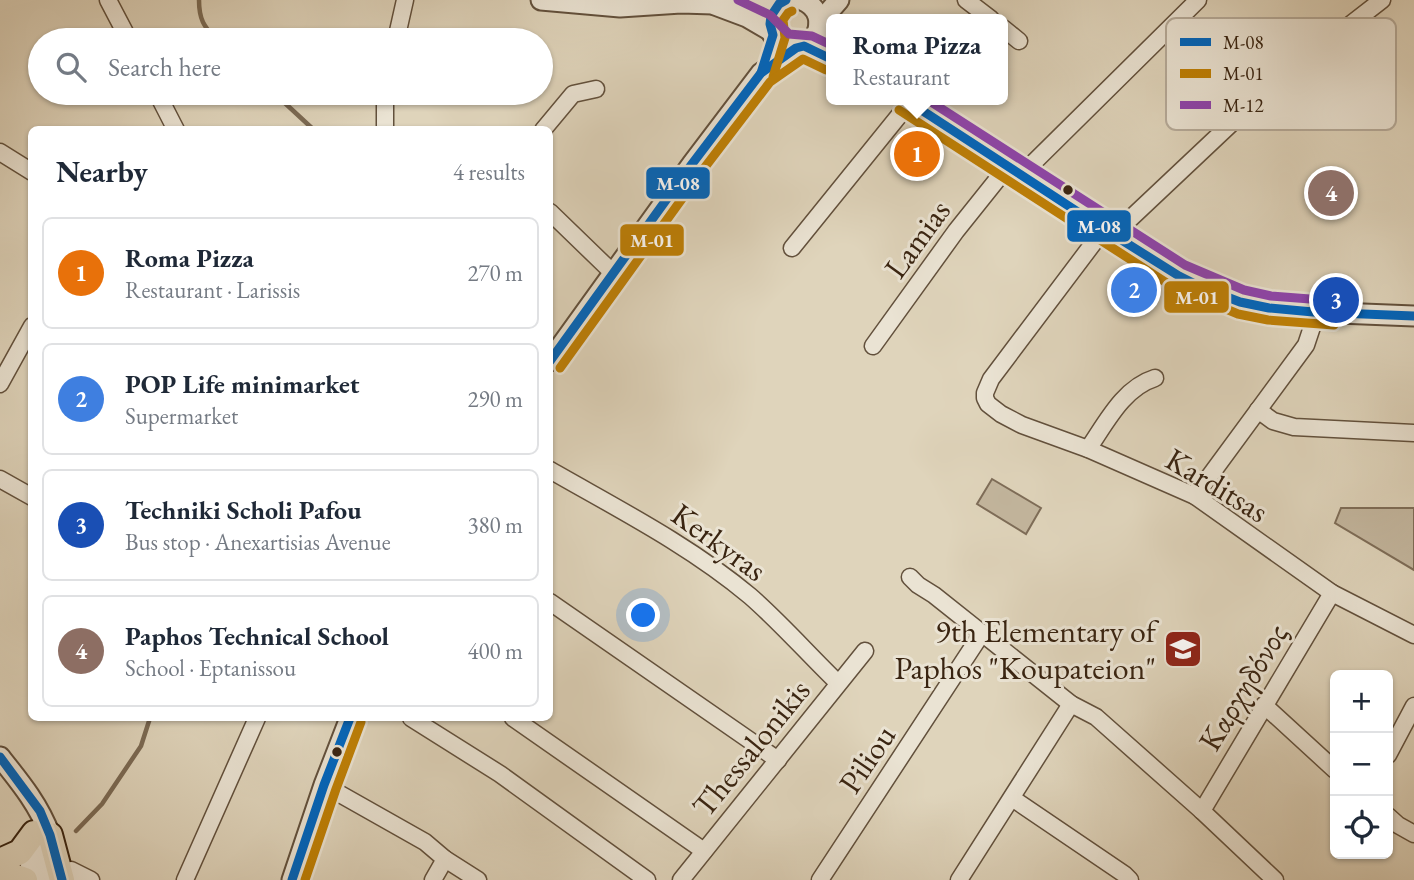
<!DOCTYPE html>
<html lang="en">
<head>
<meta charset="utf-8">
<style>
  body { margin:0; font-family:"EB Garamond",serif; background:#f6f6f7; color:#1f2937 }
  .controls { position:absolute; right:21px; bottom:21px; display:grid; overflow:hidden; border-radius:10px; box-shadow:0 2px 5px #0004 }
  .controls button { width:63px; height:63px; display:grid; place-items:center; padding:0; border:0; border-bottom:2px solid #e0e1e3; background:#fff; color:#1f2937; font:35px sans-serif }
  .you { position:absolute; left:644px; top:616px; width:24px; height:24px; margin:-18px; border:5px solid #fff; border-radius:50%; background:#1a73e8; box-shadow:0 0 0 10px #1a73e833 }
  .badge { display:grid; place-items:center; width:46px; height:46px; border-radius:50%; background:#1a73e8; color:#fff; font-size:23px; font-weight:700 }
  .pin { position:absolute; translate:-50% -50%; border:4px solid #fff; box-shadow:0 2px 7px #0006 }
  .popup { position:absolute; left:826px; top:14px; width:182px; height:91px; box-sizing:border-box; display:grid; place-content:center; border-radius:10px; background:#fff; filter:drop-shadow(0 2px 5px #0005); font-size:23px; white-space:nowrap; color:#747a83 }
  .popup b { font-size:26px; color:#1f2937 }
  .popup::after { content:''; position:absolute; left:50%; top:100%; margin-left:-14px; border:14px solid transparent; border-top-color:#fff }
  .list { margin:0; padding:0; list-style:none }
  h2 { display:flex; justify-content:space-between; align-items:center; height:91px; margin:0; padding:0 28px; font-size:30px }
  h2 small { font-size:23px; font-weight:400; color:#747a83 }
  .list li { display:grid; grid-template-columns:46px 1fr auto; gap:21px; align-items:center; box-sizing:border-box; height:112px; margin:0 14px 14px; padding:0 14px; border:2px solid #e0e1e3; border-radius:10px }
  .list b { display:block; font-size:26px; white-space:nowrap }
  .list p { margin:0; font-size:23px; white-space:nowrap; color:#747a83 }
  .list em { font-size:23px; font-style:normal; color:#747a83 }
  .icon { flex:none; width:38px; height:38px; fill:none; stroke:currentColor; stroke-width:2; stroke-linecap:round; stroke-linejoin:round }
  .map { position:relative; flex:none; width:1414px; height:880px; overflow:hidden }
  .search { position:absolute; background:#fff; box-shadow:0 2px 5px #0004; left:28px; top:28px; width:525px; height:77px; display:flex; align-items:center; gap:18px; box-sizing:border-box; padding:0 24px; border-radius:38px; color:#747a83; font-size:26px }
  .panel { position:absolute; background:#fff; box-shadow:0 2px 5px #0004; left:28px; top:126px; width:525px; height:595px; border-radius:10px }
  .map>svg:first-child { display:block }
  .green { fill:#c3b69e; stroke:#7e6d58; stroke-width:2 }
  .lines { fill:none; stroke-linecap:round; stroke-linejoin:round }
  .stream { stroke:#7b6a54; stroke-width:4.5 }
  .minor-casing { stroke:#62503c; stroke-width:19 }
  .tertiary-casing { stroke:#62503c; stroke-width:23 }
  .primary-casing { stroke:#392411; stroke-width:28 }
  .minor { stroke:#eae3d3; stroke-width:16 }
  .tertiary { stroke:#eae3d3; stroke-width:19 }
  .primary { stroke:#dfd4bb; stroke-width:24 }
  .bus-1-casing { stroke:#eae3d3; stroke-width:14 }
  .bus-2-casing { stroke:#eae3d3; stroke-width:14 }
  .bus-3-casing { stroke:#eae3d3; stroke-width:14 }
  .bus-1 { stroke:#0065bd; stroke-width:9 }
  .bus-2 { stroke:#be7f05; stroke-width:9 }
  .bus-3 { stroke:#8e44ad; stroke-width:9 }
  .bus-dot { fill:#392411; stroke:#eae3d3; stroke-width:2.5 }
  .labels { text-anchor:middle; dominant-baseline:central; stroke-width:6; stroke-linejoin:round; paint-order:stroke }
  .street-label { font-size:32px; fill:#392411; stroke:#eae3d3 }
  .poi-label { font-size:32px; fill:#392411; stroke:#eae3d3; text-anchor:end }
  .key { fill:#eae3d3; stroke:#b5aa99; stroke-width:2 }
  .key-label { font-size:19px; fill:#392411 }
  .line-badge { stroke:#eae3d3; stroke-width:2.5 }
  .badge-label { font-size:19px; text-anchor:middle; font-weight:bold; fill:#fff }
</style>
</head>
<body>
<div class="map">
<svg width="1414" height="880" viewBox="0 0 1414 880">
  <rect width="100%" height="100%" fill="#dfd4bb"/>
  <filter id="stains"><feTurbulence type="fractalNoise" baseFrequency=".00286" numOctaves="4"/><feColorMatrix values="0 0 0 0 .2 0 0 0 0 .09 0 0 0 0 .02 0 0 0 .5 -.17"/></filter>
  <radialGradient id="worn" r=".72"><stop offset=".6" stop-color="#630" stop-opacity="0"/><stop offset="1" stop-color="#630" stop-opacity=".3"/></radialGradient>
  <g class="green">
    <path d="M992,479L1041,508L1026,534L977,504Z"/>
    <path d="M1341,508H1414V570L1335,523Z"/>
  </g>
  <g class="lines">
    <g class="stream">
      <path d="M199,0C199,20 204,26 216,40"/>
      <path d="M274,93L314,130"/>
      <path d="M76,831L102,804L141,746L150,718"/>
    </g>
    <defs>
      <g id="minor">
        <path d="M108,0L129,40"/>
        <path d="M966,0L991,19"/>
        <path d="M1003,28L1019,41"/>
        <path d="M396,40L405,0"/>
        <path d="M157,93L176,130"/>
        <path d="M385,130V93"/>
        <path d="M543,130L573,94L596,89"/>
        <path d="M0,152L32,172"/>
        <path d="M1021,175L1198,0"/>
        <path d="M550,212L613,273"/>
        <path d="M1104,229L991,379L985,393V398L988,404L1001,414L1022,425L1088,449L1195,496L1332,593L1414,635"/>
        <path d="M1113,235L1270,87L1382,0"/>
        <path d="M792,248L910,102"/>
        <path d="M873,346L956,231L1008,166"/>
        <path d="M0,384L32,326"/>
        <path d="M1258,410L1273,421L1294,427L1414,433"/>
        <path d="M1088,449C1106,423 1123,388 1155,378"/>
        <path d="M550,470C618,509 689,545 750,596C780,622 809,655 838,683"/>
        <path d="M0,479L32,497"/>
        <path d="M1195,496L1306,345L1312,327L1313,312"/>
        <path d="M910,577L918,585L934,595L1071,704L1096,717L1202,811L1275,880"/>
        <path d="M550,602L778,760"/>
        <path d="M1264,705L1335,770"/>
        <path d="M411,718L500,774L647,880"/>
        <path d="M513,718L704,851"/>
        <path d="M1388,755L1414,706"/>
        <path d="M324,785L425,842L445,859L478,880"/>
        <path d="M1012,798L1124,874L1130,880"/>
        <path d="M1202,811L1332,593"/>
        <path d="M1388,816L1398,825L1414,834"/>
        <path d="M71,870L91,880"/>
        <path d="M185,880L257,718"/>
        <path d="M433,880L445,859"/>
        <path d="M681,880L865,651"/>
        <path d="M820,880L982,633"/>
        <path d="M959,880L1071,704"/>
      </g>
      <g id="tertiary">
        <path d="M541,0L620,7L681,3L713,4L739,0H785"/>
        <path d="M786,0C776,6 769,14 770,26C771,34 775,40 782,44C811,62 837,15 802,0"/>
        <path d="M715,5L747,17L771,31"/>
        <path d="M819,23L839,0"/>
        <path d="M804,46L831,59"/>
        <path d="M906,100L1104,229L1179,276L1201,287L1240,302L1269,308L1313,312L1414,316"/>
        <path d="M550,361L692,164L761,73L796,48"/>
        <path d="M0,757C20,782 39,805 50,835L45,880"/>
        <path d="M29,880L34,832"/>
        <path d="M292,880L324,785L350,718"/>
      </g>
      <g id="primary">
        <path d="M50,835L62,880"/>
        <path d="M0,861L20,852L34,833"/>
        <path d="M0,871L25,880"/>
      </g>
    </defs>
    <use href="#minor" class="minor-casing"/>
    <use href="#tertiary" class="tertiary-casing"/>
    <use href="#primary" class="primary-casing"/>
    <use href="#minor" class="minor"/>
    <use href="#tertiary" class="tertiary"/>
    <use href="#primary" class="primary"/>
    <defs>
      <g id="bus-1">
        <path d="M761,73L773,35L770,24L771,16L779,4L786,0"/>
        <path d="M906,100L1104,229L1179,276L1201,287L1240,302L1269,308L1313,312L1414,316"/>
        <path d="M550,361L692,164L761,73L796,48L804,46L831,59"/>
        <path d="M0,757L40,811L50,835L62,880"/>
        <path d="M292,880L324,785L350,718"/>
      </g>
      <g id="bus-2">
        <path d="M773,77L785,38L783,20L788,13L792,11"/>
        <path d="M899,110L1173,287L1238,314L1268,320L1334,325"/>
        <path d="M560,368L702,171L770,82L803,59L826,70"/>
        <path d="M305,880L336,789L361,722"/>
      </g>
      <g id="bus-3">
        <path d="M738,0L770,15L789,34L812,36L831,45"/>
        <path d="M928,100L1185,265L1244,290L1271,296L1336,301"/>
      </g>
    </defs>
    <use href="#bus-1" class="bus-1-casing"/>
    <use href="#bus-2" class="bus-2-casing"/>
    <use href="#bus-3" class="bus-3-casing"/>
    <use href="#bus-1" class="bus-1"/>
    <use href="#bus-2" class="bus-2"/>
    <use href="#bus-3" class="bus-3"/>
  </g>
  <defs>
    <symbol id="school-square" viewBox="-11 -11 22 22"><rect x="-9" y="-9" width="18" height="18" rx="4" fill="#8f2418" stroke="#eae3d3"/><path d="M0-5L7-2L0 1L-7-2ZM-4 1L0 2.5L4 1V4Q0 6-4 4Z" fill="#fff"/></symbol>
  </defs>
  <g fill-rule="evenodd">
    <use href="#school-square" x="1161" y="627" width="44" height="44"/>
  </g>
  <g class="bus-dot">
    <circle cx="1068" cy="190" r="6"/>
    <circle cx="337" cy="752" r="6"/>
  </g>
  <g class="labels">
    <g class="street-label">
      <text transform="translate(917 239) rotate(-54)">Lamias</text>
      <text transform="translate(1217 485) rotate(31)">Karditsas</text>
      <text transform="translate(719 542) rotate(36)">Kerkyras</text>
      <text transform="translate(1243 687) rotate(-59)">Καρχηδόνος</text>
      <text transform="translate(751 748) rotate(-51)">Thessalonikis</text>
      <text transform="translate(867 759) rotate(-56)">Piliou</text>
    </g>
    <g class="poi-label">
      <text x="1156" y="631">9th Elementary of<tspan x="1156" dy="37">Paphos "Koupateion"</tspan></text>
    </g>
  </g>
  <rect x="1166" y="18" width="230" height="112" rx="10" class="key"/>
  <rect x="1180" y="38" width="31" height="8" fill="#0065bd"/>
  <rect x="1180" y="69" width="31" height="9" fill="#be7f05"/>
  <rect x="1180" y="101" width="31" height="8" fill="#8e44ad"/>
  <g class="key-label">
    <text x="1223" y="49">M-08</text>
    <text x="1223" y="80">M-01</text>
    <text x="1223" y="112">M-12</text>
  </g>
  <g class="line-badge">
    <rect x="645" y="166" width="66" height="34" rx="7" fill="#0065bd"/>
    <rect x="1066" y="209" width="66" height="34" rx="7" fill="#0065bd"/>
    <rect x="619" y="223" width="66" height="34" rx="7" fill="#be7f05"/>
    <rect x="1163" y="280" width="67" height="34" rx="7" fill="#be7f05"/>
  </g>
  <g class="badge-label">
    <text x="678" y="190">M-08</text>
    <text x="1099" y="233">M-08</text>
    <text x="652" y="247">M-01</text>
    <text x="1197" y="304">M-01</text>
  </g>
  <rect width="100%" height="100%" filter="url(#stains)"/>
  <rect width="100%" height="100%" fill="url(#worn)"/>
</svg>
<div class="controls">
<button>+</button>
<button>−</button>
<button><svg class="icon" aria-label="locate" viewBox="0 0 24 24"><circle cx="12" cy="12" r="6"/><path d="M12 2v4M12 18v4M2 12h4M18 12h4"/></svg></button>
</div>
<div class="you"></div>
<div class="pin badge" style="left:917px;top:154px;background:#e8710a">1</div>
<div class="popup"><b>Roma Pizza</b>Restaurant</div>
<div class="pin badge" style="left:1134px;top:290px;background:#3f7fe0">2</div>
<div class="pin badge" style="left:1336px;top:300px;background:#1a4fb4">3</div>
<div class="pin badge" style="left:1331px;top:193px;background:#8d6e63">4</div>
<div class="search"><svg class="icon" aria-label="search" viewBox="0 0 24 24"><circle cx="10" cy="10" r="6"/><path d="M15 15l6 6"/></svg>Search here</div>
<section class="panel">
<h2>Nearby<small>4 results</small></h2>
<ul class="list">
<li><span class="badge" style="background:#e8710a">1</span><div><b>Roma Pizza</b><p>Restaurant · Larissis</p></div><em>270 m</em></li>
<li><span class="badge" style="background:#3f7fe0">2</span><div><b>POP Life minimarket</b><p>Supermarket</p></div><em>290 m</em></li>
<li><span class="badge" style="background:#1a4fb4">3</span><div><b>Techniki Scholi Pafou</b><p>Bus stop · Anexartisias Avenue</p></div><em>380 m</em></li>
<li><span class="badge" style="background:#8d6e63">4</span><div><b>Paphos Technical School</b><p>School · Eptanissou</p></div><em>400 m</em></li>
</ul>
</section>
</div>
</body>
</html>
